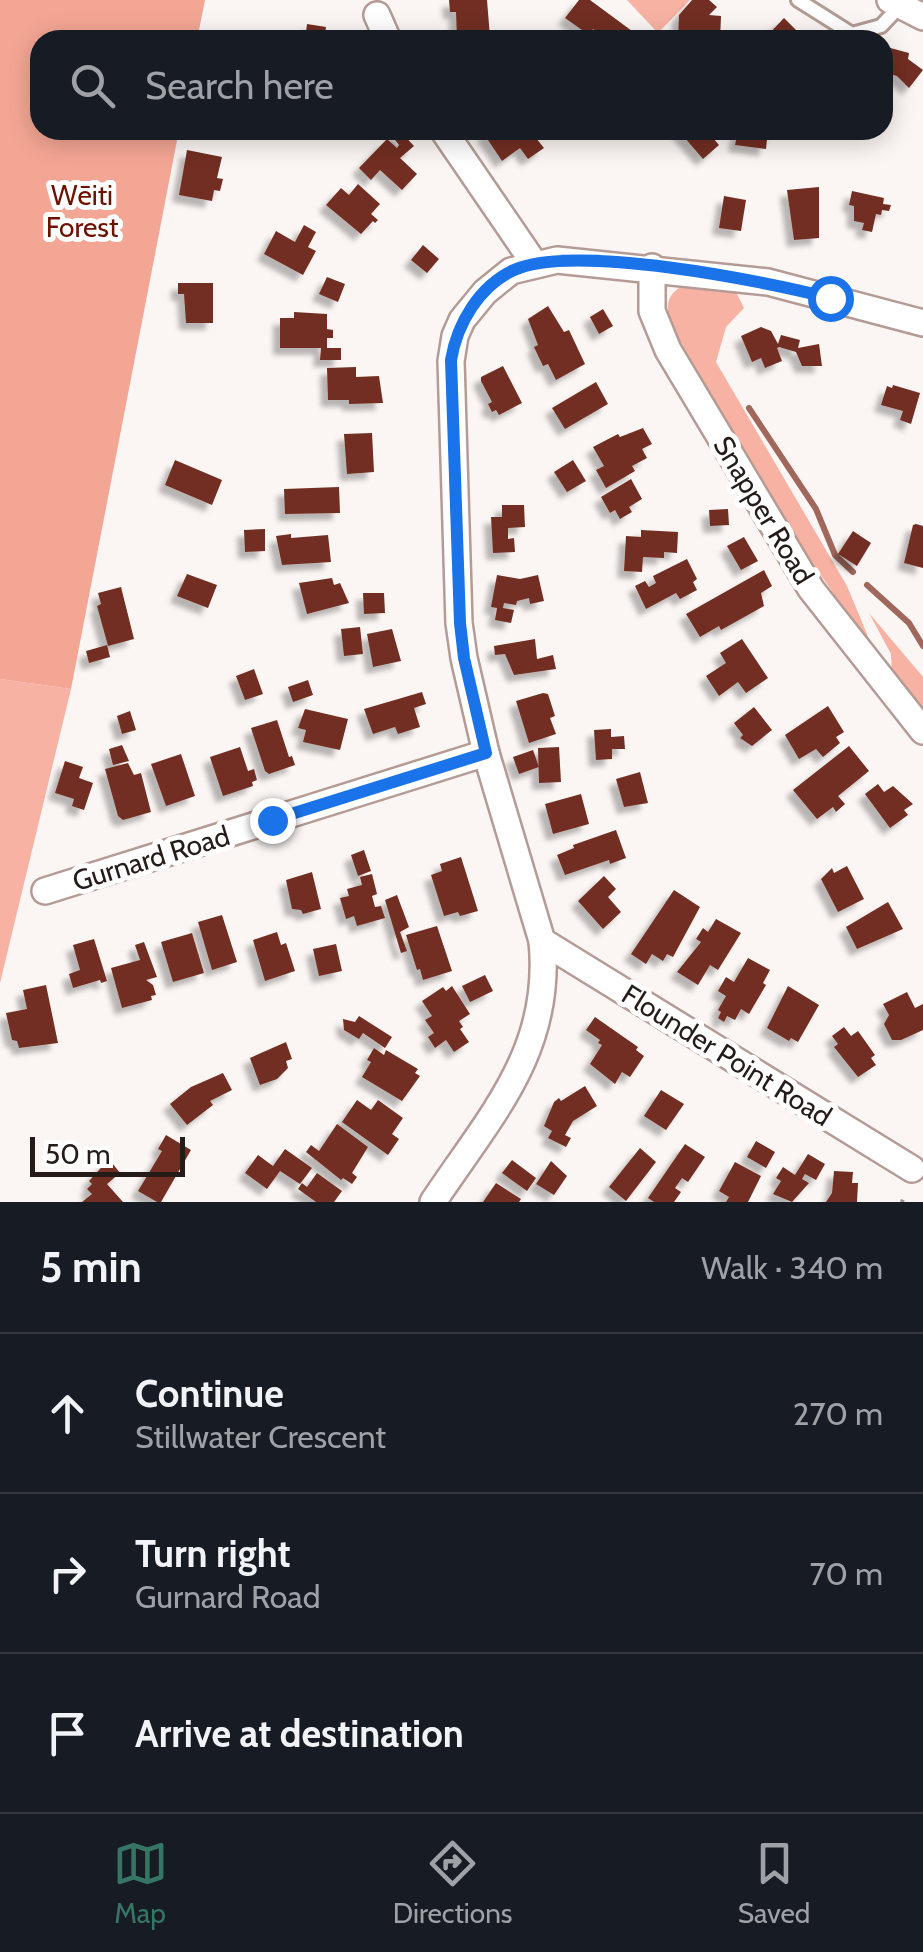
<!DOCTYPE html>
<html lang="en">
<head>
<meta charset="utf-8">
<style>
  body { margin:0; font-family:Cabin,sans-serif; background:#20242c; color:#f1f3f6 }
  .scale { position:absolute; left:30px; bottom:25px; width:155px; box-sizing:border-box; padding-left:10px; border:5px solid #251c1a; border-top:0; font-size:28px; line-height:35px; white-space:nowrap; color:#251c1a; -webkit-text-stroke:8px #fff; paint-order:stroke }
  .stop { position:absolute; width:30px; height:30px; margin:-22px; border:8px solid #1a73e8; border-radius:50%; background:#fff }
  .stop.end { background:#1a73e8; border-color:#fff; box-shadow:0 2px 10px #0008 }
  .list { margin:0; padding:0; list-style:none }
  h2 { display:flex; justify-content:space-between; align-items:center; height:130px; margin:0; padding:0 40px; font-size:42px }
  h2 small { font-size:32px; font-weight:400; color:#9ea1a6 }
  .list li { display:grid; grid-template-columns:65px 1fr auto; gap:30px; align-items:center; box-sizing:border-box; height:160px; padding:0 40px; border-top:2px solid #363941 }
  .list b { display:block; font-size:38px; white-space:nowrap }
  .list p { margin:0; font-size:32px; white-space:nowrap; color:#9ea1a6 }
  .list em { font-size:32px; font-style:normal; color:#9ea1a6 }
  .icon { flex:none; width:55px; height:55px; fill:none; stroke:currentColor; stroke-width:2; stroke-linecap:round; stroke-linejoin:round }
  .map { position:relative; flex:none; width:923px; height:1202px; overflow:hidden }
  .search { position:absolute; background:#171b24; box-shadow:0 5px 25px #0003; left:30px; right:30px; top:30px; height:110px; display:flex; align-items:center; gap:25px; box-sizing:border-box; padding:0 35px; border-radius:30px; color:#9ea1a6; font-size:38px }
  .sheet { height:610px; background:#171b24 }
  nav { display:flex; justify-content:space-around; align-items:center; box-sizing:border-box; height:140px; border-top:2px solid #363941; background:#171b24; font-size:28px; color:#9ea1a6 }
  nav a { display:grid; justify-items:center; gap:5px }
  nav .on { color:#357564 }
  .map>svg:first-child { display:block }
  .green { fill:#f7b2a3 }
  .forest { fill:#f4a694 }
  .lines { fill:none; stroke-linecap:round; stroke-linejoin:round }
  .stream { stroke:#a0685c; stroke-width:6 }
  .building { fill:#722f22; filter:url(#shadow) }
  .service-casing { stroke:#b49b95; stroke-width:18 }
  .minor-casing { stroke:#b49b95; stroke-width:30 }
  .path { stroke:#9a9391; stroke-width:4; stroke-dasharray:2.5 8; stroke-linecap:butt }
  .service { stroke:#fff; stroke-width:12 }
  .minor { stroke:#fff; stroke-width:25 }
  .route { stroke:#1a73e8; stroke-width:12 }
  .labels { text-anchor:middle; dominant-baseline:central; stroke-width:10; stroke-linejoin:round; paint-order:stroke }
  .park-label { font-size:28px; fill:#6d1100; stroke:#fff }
  .street-label { font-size:28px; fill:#251c1a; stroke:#fff }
</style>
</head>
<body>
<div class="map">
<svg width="923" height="1202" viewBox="0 0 923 1202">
  <defs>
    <filter id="shadow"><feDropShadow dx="-7" dy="7" stdDeviation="2.5" flood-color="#0004"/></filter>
  </defs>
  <rect width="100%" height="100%" fill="#fbf6f4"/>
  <g class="green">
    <path d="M627,0H690L658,33Z"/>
    <path d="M687,283L735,290L744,308L726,327L716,362L847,586L874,651L789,530L672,327C664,305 666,294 687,283Z"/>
    <path d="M869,613L923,677V712L892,676L891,654Z"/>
    <path d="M0,679L71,689L0,983Z"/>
  </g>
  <path class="forest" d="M0,0H205L197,40H40V130H179L71,689L0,679Z"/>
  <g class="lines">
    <g class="stream">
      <path d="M749,408L816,509L835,555L853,572"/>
      <path d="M867,585L909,623L923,646"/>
    </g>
  </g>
  <g class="building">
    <path d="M449,0H487L490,37L457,39L456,12H450Z"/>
    <path d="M579,0H590L632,31L625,40H608L593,29L589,35L565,18Z"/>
    <path d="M692,0H709L717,7L709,15L721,16L720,40H678L679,15Z"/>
    <path d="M784,18L806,40H763Z"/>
    <path d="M307,24L326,27L324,40H305Z"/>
    <path d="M883,46L909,53L908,59L923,70L909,88L897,76L883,72Z"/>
    <path d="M399,130L414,146L400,158L417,174L402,190L380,170L371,180L359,168L387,139L397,148L399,145L392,136Z"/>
    <path d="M490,130H539L542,134L536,138L544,148L528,159L520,148L502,161L484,134Z"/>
    <path d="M678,130H706L719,145L703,159Z"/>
    <path d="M738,130H768L772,133L771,140L767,139L766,149L735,145Z"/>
    <path d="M187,150L222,157L217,178L223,179L220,191L214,190L212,201L179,195Z"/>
    <path d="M358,184L380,204L371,214L378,220L375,223L373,221L361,234L326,205L341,188L349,195Z"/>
    <path d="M819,187V238L794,240L787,190Z"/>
    <path d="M852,191L884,198L883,204L891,205L889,211L882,210L881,215L876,214L872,232L862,230L864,223L854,221V206L849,205Z"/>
    <path d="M724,196L746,200L741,231L719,228Z"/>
    <path d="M304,225L316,232L308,247L316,251L303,275L264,254L276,231L295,242Z"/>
    <path d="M423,245L439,259L427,273L411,260Z"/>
    <path d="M327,277L345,284L338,302L319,294Z"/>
    <path d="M178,283H213V323H186L184,294H178Z"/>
    <path d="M548,306L564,332L569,330L585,364L556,380L548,364L543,366L534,347L538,345L528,319Z"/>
    <path d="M603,309L613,326L599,334L590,317Z"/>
    <path d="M294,312L327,314V329L333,330V338H327V348H341V360H320L321,348H280V318H294Z"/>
    <path d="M761,327L771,331L778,344L781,335L800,340L798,348L819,344L822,366H802L796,352L779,347L777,348L782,361L765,368L761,358L752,362L741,336Z"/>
    <path d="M503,366L522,403L499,415L496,410L492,412L488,404L492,402L481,381V377Z"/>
    <path d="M356,367V377L379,376L383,403L349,404V400H328L327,368Z"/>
    <path d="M596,382L608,404L565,429L552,408Z"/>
    <path d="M893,385L920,393L911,424L900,420L903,411L881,405L887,386L892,388Z"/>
    <path d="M643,428L652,444L642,449L647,458L632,466L635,471L606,488L596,470L604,466L593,447L618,434L620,437Z"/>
    <path d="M372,433L374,472L347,474L344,434Z"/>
    <path d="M175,460L222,480L212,505L165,485Z"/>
    <path d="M573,460L586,481L567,492L554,472Z"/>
    <path d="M631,479L642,499L629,507L632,512L620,519L615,510L610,513L601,497Z"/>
    <path d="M339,487L340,513L285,514L284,489Z"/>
    <path d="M502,505H524L525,527L508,528V539L514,538L515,552L493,553L491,517H502Z"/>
    <path d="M728,509L729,525L710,526L709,510Z"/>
    <path d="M916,524L923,526V568L904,563L913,525Z"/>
    <path d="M265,529V551L245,552L244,530Z"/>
    <path d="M641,530L678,532L677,553L664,552V558L643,557L642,572L624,571L626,536L641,537Z"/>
    <path d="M853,531L871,543L857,566L838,554Z"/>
    <path d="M291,534V538L328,535L331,562L282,565L276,536Z"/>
    <path d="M744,537L758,561L741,570L727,546Z"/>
    <path d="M687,559L697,579L693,582L697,590L680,599L676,593L646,609L635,586L645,581L649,587L656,583L653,576Z"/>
    <path d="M764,570L772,586L761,593L764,606L721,630L719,626L700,637L686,614Z"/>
    <path d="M187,574L217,585L208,608L177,596Z"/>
    <path d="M497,575L520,579L538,575L544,601L530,604L529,598L517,601L516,605L504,603L503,608L514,610L511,623L495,620L497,608L491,607Z"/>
    <path d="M332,578L334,585L340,583L349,603L307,614L299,583Z"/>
    <path d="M121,587L134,639L108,646L97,606L101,604L98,593Z"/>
    <path d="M363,593H384L385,613L364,614Z"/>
    <path d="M360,627L363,654L344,656L341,629Z"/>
    <path d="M392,629L401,661L373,667L367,634Z"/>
    <path d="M535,639L537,659L553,655L556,669L514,675L505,654L495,655L494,646Z"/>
    <path d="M742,639L768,678L746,693L738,682L719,696L706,676L726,663L720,653Z"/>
    <path d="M107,645L110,657L89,663L86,651Z"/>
    <path d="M254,669L263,694L245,700L236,676Z"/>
    <path d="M308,680L313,695L293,702L288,687Z"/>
    <path d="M422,692L426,704L414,708L420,727L398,734L395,727L373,734L364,709Z"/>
    <path d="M543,693L548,694L555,716L550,718L556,734L529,743L516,701Z"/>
    <path d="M828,706L844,732L836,737L840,743L823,757L816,749L799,759L785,735Z"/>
    <path d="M754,707L772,730L752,746L740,738L743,735L734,723Z"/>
    <path d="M305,709L348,719L340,750L303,742L306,730L298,728Z"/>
    <path d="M130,711L136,730L122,734L117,716Z"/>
    <path d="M277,720L289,757L292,756L295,765L269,774L265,771L251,728Z"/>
    <path d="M611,729V737L624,736L625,749H612V759L596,760L594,730Z"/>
    <path d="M122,745L129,761L113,765L109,749Z"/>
    <path d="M849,746L869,771L838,796L845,804L836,812L833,807L817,819L793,790Z"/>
    <path d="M240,747L248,771L254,769L257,780L252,782L253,786L223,796L210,757Z"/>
    <path d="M559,747L561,782L539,783L538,748Z"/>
    <path d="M533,750L539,767L519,774L513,757Z"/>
    <path d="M181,754L195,796L166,806L151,764Z"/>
    <path d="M65,761L83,767L79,778L93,783L84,810L72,806L74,799L55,793Z"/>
    <path d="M128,763L134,775L141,773L151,812L123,820L118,816L105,769Z"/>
    <path d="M640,772L648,803L624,807L616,779Z"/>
    <path d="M878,784L884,792L893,786L913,804L904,810L908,815L890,828L865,794Z"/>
    <path d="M581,794L589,824L553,834L545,804Z"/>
    <path d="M616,830L626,858L610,864L609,860L565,875L557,855L574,848L573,845Z"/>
    <path d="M364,850L371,871L358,876L351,855Z"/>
    <path d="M461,857L478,911L460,916L458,912L444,916L431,875L442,871L440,864Z"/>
    <path d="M847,866L864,899L838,912L821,879L832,868L834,873Z"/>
    <path d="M312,872L321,909L303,914L301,910L292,909L286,880Z"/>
    <path d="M372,874L377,894L372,896L375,907L381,906L385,918L357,926L354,916L346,919L340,898L349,896L347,889L362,885L360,877Z"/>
    <path d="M604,876L616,889L608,897L621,912L603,929L578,901Z"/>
    <path d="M674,890L700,907L673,957L667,954L663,961L652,954L646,964L631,954Z"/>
    <path d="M397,895L409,927L400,932L407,951L401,953L385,900Z"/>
    <path d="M888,902L903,929L857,949L846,927Z"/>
    <path d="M222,915L237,962L212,970L198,922Z"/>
    <path d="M716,919L741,933L718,970L710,965L698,985L677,972L701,942L696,939L703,928L708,932Z"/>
    <path d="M437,926L452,971L423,980L420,969L417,970L406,935Z"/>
    <path d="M277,932L281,945L286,943L295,971L265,981L253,940Z"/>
    <path d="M192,933L204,973L173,982L161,942Z"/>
    <path d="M94,939L107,981L101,983L100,980L73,988L69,974L80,970L73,945Z"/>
    <path d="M144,942L157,977L146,980L153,985L156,995L151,996L152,1000L122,1008L111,968L140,960L135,945Z"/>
    <path d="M336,944L342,971L319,976L313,949Z"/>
    <path d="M748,958L770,970L763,983L766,985L749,1014L741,1009L735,1020L727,1016L724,1022L718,1018L721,1012L718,1010L726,996L718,991L726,977L734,982Z"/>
    <path d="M485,975L493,991L470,1002L462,986Z"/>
    <path d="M46,985L58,1043L19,1048L17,1041L12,1040L6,1013L27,1009L23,990Z"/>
    <path d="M452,986L470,1014L459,1021L463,1027L460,1029L469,1042L454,1052L446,1040L435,1048L428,1037L434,1033L425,1020L432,1016L422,1001L443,987L446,991Z"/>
    <path d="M788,986L819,1005L798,1042L791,1038L789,1041L767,1028Z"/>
    <path d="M907,992L915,1008L923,1004V1030L901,1040H892L884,1024L889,1015L883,1004Z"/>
    <path d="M359,1016L392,1037L385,1048L363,1033L359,1039L344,1030L343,1019L355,1022Z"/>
    <path d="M595,1017L638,1047L636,1050L644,1056L630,1077L622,1072L615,1084L590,1064L602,1045L598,1043L600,1040L586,1030Z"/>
    <path d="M844,1027L851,1036L858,1031L875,1055L871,1058L876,1065L858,1077L834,1047L838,1044L832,1036Z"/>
    <path d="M286,1042L292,1059L286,1061L288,1068L277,1079L260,1085L250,1058Z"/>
    <path d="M374,1048L384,1055L386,1050L418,1069L415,1073L420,1076L402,1101L362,1077L371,1062L367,1060Z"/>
    <path d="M223,1073L232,1090L210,1101L213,1105L187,1125L170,1104L191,1087Z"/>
    <path d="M585,1086L597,1106L573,1121L565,1135L571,1138L566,1147L548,1138L552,1131L544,1126L554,1102L559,1098L561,1101Z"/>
    <path d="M661,1090L684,1104L666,1130L644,1116Z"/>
    <path d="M357,1100L371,1110L378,1100L403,1118L392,1134L399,1139L388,1155L342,1122Z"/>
    <path d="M337,1124L368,1147L352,1173L357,1177L352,1184L343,1178L341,1180L306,1152L311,1145L319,1151Z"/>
    <path d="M166,1135L191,1150L161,1202H157L138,1191L162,1151L158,1149Z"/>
    <path d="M756,1141L775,1152L766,1168L747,1157Z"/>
    <path d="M685,1144L705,1157L688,1182L682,1178L675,1188L681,1192L674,1202H654L648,1198Z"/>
    <path d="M640,1148L656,1162L626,1201L609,1187Z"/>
    <path d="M285,1149L312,1168L300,1184L280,1171L267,1189L245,1173L258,1155L273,1166Z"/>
    <path d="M808,1154L825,1164L816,1180L805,1174L802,1179L809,1183L792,1202L773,1194L781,1181L776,1178L783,1167L795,1175Z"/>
    <path d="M109,1159L120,1173L107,1184L123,1202H82L92,1194L87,1189L92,1184L89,1181Z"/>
    <path d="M512,1160L536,1178L527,1191L502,1173Z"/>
    <path d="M551,1161L567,1176L554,1195L536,1184Z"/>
    <path d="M735,1162L761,1176L748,1202H726L729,1197L719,1191Z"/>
    <path d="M834,1171L853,1172L852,1183H858L857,1202H826L832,1193Z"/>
    <path d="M317,1173L342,1191L334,1202H316L298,1189L302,1183L307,1187Z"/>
    <path d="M496,1183L521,1199L519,1202H483Z"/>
  </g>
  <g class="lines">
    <defs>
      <path id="service" d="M798,0L852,34L881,26L900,6"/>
      <g id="minor">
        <path d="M890,0L923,17"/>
        <path d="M377,15L388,40"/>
        <path d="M443,130L534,263"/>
        <path d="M652,267V311L668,350L811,589L923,731"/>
        <path d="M45,891L486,753"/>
        <path d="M542,941L912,1169"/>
        <path d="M433,1202C490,1116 553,1051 542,941L486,753L464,658L459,623L451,361L455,336L462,320L485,292L511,271L557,260L768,282L923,323"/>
      </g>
    </defs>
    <use href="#service" class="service-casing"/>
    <use href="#minor" class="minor-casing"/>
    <path class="path" d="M902,1202L904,1195"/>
    <use href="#service" class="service"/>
    <use href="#minor" class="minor"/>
  </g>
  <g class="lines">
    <path class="route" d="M272,820L486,753L464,658L460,623L451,360C457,324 479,286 514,270C574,243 764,281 830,298"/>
  </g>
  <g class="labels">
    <g class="park-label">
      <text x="82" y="195">Wēiti<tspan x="82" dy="32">Forest</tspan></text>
    </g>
    <g class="street-label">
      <text transform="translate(764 510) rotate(59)">Snapper Road</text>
      <text transform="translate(151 858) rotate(-17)">Gurnard Road</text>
      <text transform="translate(727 1055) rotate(32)">Flounder Point Road</text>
    </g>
  </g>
</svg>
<div class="scale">50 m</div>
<div class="stop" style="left:830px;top:298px"></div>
<div class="stop end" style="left:272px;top:820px"></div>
<div class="search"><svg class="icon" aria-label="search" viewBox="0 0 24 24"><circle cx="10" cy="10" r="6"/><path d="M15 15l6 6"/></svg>Search here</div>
</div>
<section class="sheet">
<h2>5 min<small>Walk · 340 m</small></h2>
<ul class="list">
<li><svg class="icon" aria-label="ahead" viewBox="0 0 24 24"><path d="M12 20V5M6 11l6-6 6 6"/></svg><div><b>Continue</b><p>Stillwater Crescent</p></div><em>270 m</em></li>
<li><svg class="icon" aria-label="right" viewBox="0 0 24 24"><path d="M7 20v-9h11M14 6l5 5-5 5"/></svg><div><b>Turn right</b><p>Gurnard Road</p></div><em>70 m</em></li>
<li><svg class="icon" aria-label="arrive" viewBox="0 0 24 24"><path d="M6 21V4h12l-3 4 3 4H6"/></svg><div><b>Arrive at destination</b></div></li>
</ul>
</section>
<nav>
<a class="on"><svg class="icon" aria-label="map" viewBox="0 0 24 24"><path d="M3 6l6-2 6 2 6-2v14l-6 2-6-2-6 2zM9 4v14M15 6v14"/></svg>Map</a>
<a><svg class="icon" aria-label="directions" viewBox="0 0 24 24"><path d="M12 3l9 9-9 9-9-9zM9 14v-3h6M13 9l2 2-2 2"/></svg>Directions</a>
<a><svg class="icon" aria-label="saved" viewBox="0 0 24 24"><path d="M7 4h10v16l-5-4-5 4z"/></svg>Saved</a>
</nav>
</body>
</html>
